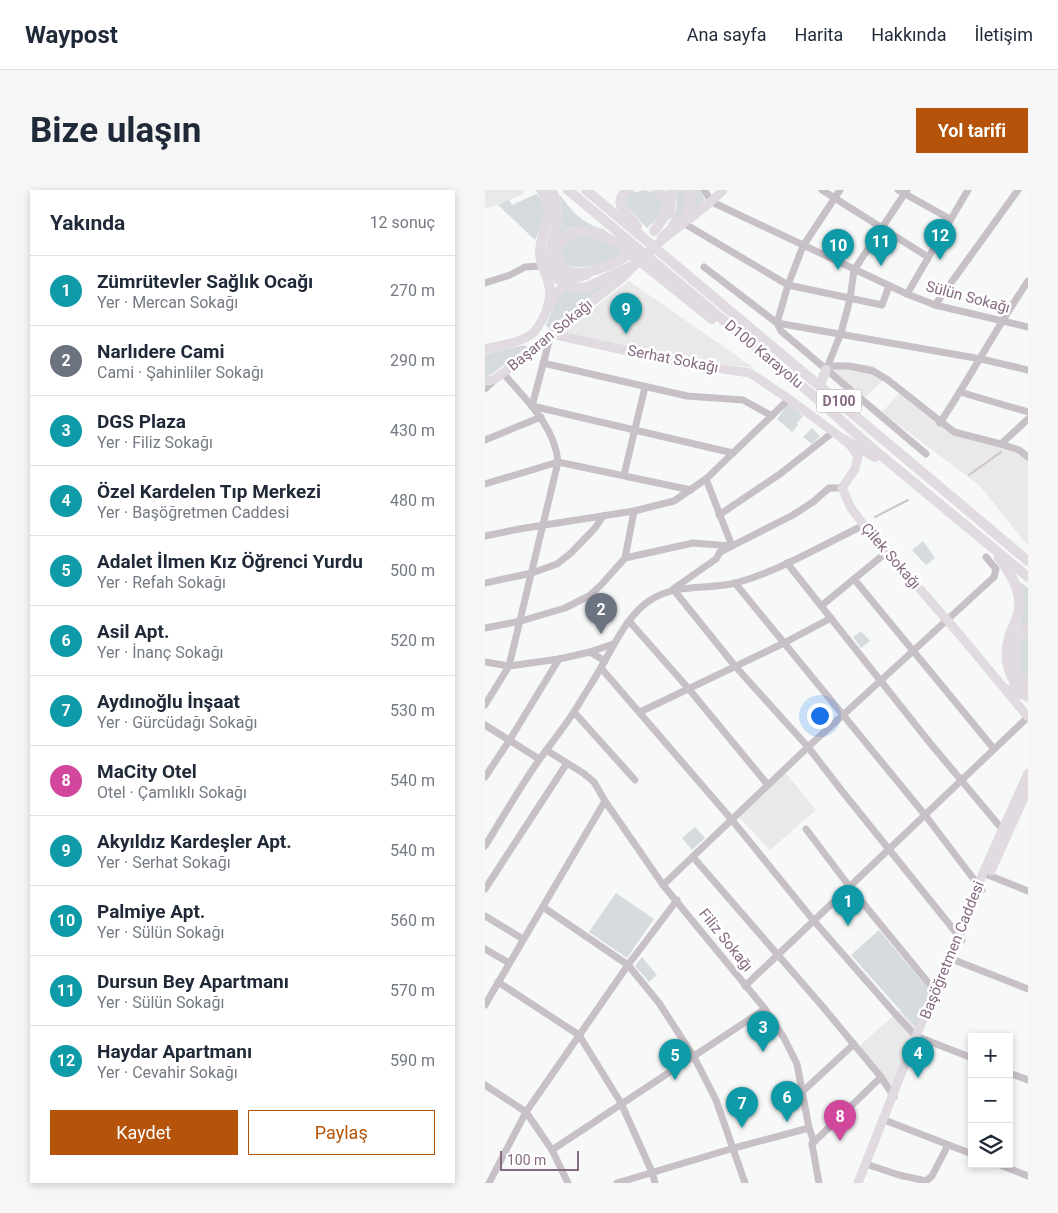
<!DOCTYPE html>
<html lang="tr">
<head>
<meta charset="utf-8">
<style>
  body { margin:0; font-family:Roboto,sans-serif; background:#f6f6f7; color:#1f2937 }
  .controls { position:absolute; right:15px; bottom:15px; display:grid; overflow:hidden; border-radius:0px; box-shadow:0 2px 8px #0003 }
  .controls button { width:45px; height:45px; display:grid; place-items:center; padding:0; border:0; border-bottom:1px solid #e0e1e3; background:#fff; color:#1f2937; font:25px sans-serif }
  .scale { position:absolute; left:15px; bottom:12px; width:79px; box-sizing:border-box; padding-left:5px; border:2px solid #856a82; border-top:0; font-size:14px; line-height:18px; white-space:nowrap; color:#856a82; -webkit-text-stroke:4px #fff; paint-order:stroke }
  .you { position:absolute; left:334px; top:525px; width:18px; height:18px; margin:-12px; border:4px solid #fff; border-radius:50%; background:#1a73e8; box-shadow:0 0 0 8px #1a73e833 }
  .badge { display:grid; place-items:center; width:32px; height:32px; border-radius:50%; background:#b45309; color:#fff; font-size:16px; font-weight:700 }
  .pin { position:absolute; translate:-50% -41px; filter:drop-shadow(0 1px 2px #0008) }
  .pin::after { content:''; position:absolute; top:26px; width:18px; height:15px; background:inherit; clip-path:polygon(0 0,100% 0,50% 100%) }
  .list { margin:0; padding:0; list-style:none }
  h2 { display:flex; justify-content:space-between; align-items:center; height:65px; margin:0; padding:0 20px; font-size:21px }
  h2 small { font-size:16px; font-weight:400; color:#747a83 }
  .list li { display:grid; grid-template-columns:32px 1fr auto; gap:15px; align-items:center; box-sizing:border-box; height:70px; padding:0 20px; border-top:1px solid #e0e1e3 }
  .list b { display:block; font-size:19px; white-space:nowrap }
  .list p { margin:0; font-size:16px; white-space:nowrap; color:#747a83 }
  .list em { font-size:16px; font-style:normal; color:#747a83 }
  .actions { display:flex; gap:10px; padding:15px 20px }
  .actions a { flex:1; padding:11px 0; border:1px solid #b45309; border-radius:0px; text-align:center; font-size:18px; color:#b45309 }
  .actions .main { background:#b45309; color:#fff }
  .icon { flex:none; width:28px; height:28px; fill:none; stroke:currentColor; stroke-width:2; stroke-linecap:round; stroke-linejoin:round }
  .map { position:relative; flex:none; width:543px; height:993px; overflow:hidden; border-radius:0px }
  header { display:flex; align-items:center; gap:30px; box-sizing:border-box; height:70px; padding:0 25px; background:#fff; border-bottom:1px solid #e0e1e3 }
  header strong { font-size:24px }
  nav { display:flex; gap:28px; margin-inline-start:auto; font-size:18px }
  .intro { display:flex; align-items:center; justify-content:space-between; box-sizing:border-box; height:120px; padding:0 30px }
  h1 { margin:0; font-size:35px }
  .button { padding:12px 22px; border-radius:0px; background:#b45309; color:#fff; font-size:18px; font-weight:700 }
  main { display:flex; gap:30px; padding:0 30px }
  aside { flex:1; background:#fff; border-radius:0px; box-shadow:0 2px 8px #0003 }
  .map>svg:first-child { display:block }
  .built { fill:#eae9ea }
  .green { fill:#d6dbdd }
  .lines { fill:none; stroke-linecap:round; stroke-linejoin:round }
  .stream { stroke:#cec2ce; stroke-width:2 }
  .minor { stroke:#c8c0c7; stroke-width:7 }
  .major { stroke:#e1dae0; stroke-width:9 }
  .highway { stroke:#e1dae0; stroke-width:10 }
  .labels { text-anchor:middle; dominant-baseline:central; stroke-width:5; stroke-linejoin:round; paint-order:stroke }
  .shield { fill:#fff; stroke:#aa97a8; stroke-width:1 }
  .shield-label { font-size:14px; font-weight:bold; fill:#856a82 }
  .street-label { font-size:15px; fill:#856a82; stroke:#fff }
</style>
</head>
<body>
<header>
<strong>Waypost</strong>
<nav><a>Ana sayfa</a><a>Harita</a><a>Hakkında</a><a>İletişim</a></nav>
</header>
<div class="intro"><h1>Bize ulaşın</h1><a class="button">Yol tarifi</a></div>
<main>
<aside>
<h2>Yakında<small>12 sonuç</small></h2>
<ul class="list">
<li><span class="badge" style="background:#0f9aa8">1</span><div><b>Zümrütevler Sağlık Ocağı</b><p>Yer · Mercan Sokağı</p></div><em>270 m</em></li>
<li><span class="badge" style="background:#6b7280">2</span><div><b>Narlıdere Cami</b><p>Cami · Şahinliler Sokağı</p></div><em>290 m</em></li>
<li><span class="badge" style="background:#0f9aa8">3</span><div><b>DGS Plaza</b><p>Yer · Filiz Sokağı</p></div><em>430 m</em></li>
<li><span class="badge" style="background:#0f9aa8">4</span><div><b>Özel Kardelen Tıp Merkezi</b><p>Yer · Başöğretmen Caddesi</p></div><em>480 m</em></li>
<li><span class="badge" style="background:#0f9aa8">5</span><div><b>Adalet İlmen Kız Öğrenci Yurdu</b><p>Yer · Refah Sokağı</p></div><em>500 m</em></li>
<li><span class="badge" style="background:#0f9aa8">6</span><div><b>Asil Apt.</b><p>Yer · İnanç Sokağı</p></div><em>520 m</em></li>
<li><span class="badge" style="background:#0f9aa8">7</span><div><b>Aydınoğlu İnşaat</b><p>Yer · Gürcüdağı Sokağı</p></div><em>530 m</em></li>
<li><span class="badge" style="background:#d1479c">8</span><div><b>MaCity Otel</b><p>Otel · Çamlıklı Sokağı</p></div><em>540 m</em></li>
<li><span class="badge" style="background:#0f9aa8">9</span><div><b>Akyıldız Kardeşler Apt.</b><p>Yer · Serhat Sokağı</p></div><em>540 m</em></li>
<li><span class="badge" style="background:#0f9aa8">10</span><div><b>Palmiye Apt.</b><p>Yer · Sülün Sokağı</p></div><em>560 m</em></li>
<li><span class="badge" style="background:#0f9aa8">11</span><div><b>Dursun Bey Apartmanı</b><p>Yer · Sülün Sokağı</p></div><em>570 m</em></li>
<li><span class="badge" style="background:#0f9aa8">12</span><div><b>Haydar Apartmanı</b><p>Yer · Cevahir Sokağı</p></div><em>590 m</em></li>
</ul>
<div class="actions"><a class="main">Kaydet</a><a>Paylaş</a></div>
</aside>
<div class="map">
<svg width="543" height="993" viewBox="0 0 543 993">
  <rect width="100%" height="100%" fill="#f6f9f8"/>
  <g class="built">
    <path d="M0,0H39L38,4L13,15L0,18Z"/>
    <path d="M144,91L269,178L201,170L76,143Z"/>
    <path d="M351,172L387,175L401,187L379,209L344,178Z"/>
    <path d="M418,200L477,243L543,263V356L495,296L397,222Z"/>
    <path d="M300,582L331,620L285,660L253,626Z"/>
    <path d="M415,820L432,839L407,898L374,856Z"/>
  </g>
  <g class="green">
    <path d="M160,0L168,2L180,15L173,28L162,38L140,15L141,6L146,3Z"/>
    <path d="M190,0H201L204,14L185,37L183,34C192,24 194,13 190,0Z"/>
    <path d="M207,0H215L220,10L204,26Z"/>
    <path d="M51,4L58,11L59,29L50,50L13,15L24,10L27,15Z"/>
    <path d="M74,4C88,22 95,31 116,39L117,38L128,47C115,42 90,29 78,43C75,46 72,52 69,56L89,86L80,90C59,73 74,52 76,32C78,23 76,13 74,4Z"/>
    <path d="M100,44L140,60C127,73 100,80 83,76L77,68V58L87,47Z"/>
    <path d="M123,92L124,93L68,136L63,138L61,135L72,109L81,99Z"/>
    <path d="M39,155L43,157L7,184L0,187V164Z"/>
    <path d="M304,213L318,226L312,233L313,235L307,242L292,229Z"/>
    <path d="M327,238L335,246L327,254L318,247Z"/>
    <path d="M438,351L450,368L441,375L427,360Z"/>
    <path d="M535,392L543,398V434L532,442C540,422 540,413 535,392Z"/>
    <path d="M376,441L385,451L376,458L368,447Z"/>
    <path d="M543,444V490C530,477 530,457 543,444Z"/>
    <path d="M210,637L220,648L207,660L197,648Z"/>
    <path d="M131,703L169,729L142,768L104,742Z"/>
    <path d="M394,740L446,802L432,839L366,765Z"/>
    <path d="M157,767L172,785L164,792L150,776Z"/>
  </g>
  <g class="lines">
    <g class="stream">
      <path d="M484,285L516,262"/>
      <path d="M390,327L423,310"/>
    </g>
    <g class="minor">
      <path d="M219,0L227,12L422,104L450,115L543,137"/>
      <path d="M337,0L443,67"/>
      <path d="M355,0L318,56L303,95L292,133L296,141L441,264"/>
      <path d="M413,0L465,29"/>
      <path d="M200,34L303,95L397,115L404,96"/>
      <path d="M219,77L292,133L496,169L543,180"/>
      <path d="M0,93L25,85L40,77L57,76"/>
      <path d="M422,104L483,0"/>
      <path d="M450,115L533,0"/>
      <path d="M58,173L202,206L258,210L287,226"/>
      <path d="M343,176H364L388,181L403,190L469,242L516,254L534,260L543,267"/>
      <path d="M341,180L356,143L365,109L369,80L422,0"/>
      <path d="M0,199L18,183C40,209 70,236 73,272L24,476L0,515"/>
      <path d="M475,202L543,222"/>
      <path d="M47,216L248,263"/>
      <path d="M47,216L66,144"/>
      <path d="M455,233C486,186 512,137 543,91"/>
      <path d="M0,250L56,227"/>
      <path d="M516,254L543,229"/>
      <path d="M139,285L160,197"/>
      <path d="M221,289L247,356L235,362L231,369L188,399L250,476L323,557L357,601L477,750"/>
      <path d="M0,294L73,272L206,300"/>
      <path d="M234,325L295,284L347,243"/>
      <path d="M0,346L34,339L149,321L189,311L221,289L304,209"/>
      <path d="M140,368L149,321"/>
      <path d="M302,373L445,553L517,639"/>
      <path d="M369,389L509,559"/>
      <path d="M0,393L47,383L72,374L86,363L110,338L118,326"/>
      <path d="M250,393L440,625L497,700"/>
      <path d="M336,416L402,362"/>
      <path d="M144,431L203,498L283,595"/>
      <path d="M0,438L36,431L80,418L104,406L116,395L140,368L208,353L247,356L308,325L328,312L344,298H357"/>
      <path d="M105,462L120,471"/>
      <path d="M0,472L24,476L74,469L105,462L128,454"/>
      <path d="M116,478L247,630L329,731L413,827L431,846L487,868"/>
      <path d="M89,522L150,590"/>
      <path d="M155,522L299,453L346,428"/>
      <path d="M0,535L54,569"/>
      <path d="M61,560L98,583L109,592L120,611L178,695L280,819L299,848L312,874L324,938L328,949L327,954L334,993"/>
      <path d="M0,587L24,551L74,469"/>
      <path d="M321,639L364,696L450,801L454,803"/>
      <path d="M0,656C18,627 35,597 54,570C67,552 81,535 92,517C101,502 111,487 119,472C132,450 144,423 167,409C194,393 222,400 251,393C294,381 338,355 379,335"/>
      <path d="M208,667L338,817L396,887L409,907"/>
      <path d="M498,683L543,701"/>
      <path d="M178,695L323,557L509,387L511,379L501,367"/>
      <path d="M0,699L82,573"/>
      <path d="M58,717L143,775L174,813L209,867L231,910L260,993"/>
      <path d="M0,726L38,749"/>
      <path d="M0,759L24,773"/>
      <path d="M464,768L543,799"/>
      <path d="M13,792L94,845L136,913L167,982L170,993"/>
      <path d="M260,796L543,527"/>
      <path d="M0,815L120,611"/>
      <path d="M524,883L543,890"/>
      <path d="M0,895L41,922L67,960L83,993"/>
      <path d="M317,902L369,854"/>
      <path d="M402,931L487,964"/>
      <path d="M327,954L396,887"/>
      <path d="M67,960L280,819"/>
      <path d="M513,974L543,986"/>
      <path d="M384,975L414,985L441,991L447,986L463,955"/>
      <path d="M4,993L41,922L143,775L192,710"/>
      <path d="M132,993L249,958L324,938"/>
    </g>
    <g class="major">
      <path d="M185,24L187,10L186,0"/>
      <path d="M164,62C187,39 216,24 238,0"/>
      <path d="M66,144L198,173L265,183L304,209L358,249L366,256L373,267L370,279L357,298L366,318L379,335L475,445L543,527"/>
      <path d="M0,159C15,155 36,153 48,143C53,138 56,132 59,126C70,104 76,91 102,85"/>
      <path d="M0,191L8,190L18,183L83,130L135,90L149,76"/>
      <path d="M506,681L543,599"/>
      <path d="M373,993L431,846L474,746L498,683L543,583"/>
    </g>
    <g class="highway">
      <path d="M56,0C73,25 55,39 55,63C55,76 64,87 65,100C66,107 64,113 62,119"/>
      <path d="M67,0C70,8 72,18 72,27C72,48 54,71 73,89C81,97 91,99 102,97L153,73"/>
      <path d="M83,0L323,201L387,258L543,387"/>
      <path d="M101,0L543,371"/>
      <path d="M144,0C125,11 142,25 152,36"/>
      <path d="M169,41C180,26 192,15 172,0"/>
      <path d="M177,48C191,33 213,24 204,0"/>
      <path d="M145,64C124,77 71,102 72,58C86,30 115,43 135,55L227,129"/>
      <path d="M335,195L341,180"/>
      <path d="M358,249L390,267"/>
      <path d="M514,368C525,383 536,399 534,418C533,428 527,438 524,448C517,471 525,492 543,507"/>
      <path d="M543,438C523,453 524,481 543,496"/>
      <path d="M521,499L539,505"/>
    </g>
  </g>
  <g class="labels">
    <rect class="shield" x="331.5" y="199.5" width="45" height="23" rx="4"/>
    <g class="shield-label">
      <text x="354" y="211">D100</text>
    </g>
    <g class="street-label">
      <text transform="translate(483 107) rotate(15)">Sülün Sokağı</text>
      <text transform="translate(65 145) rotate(-39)">Başaran Sokağı</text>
      <text transform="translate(279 164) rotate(40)">D100 Karayolu</text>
      <text transform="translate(188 169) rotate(11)">Serhat Sokağı</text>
      <text transform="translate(406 366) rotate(49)">Çilek Sokağı</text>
      <text transform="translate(241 750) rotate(51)">Filiz Sokağı</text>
      <text transform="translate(467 760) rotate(-68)">Başöğretmen Caddesi</text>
    </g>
  </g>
</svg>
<div class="controls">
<button>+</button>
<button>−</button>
<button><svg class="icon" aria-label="layers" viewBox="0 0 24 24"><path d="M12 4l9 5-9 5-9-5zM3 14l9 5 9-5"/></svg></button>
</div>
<div class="scale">100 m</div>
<div class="you"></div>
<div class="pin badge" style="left:363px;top:736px;background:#0f9aa8">1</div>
<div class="pin badge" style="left:116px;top:444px;background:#6b7280">2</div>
<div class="pin badge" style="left:278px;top:862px;background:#0f9aa8">3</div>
<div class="pin badge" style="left:433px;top:888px;background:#0f9aa8">4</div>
<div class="pin badge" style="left:190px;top:890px;background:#0f9aa8">5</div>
<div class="pin badge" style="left:302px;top:932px;background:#0f9aa8">6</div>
<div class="pin badge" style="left:257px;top:938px;background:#0f9aa8">7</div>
<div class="pin badge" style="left:355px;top:951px;background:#d1479c">8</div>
<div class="pin badge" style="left:141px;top:144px;background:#0f9aa8">9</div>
<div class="pin badge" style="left:353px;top:80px;background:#0f9aa8">10</div>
<div class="pin badge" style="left:396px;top:76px;background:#0f9aa8">11</div>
<div class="pin badge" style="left:455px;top:70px;background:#0f9aa8">12</div>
</div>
</main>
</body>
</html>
